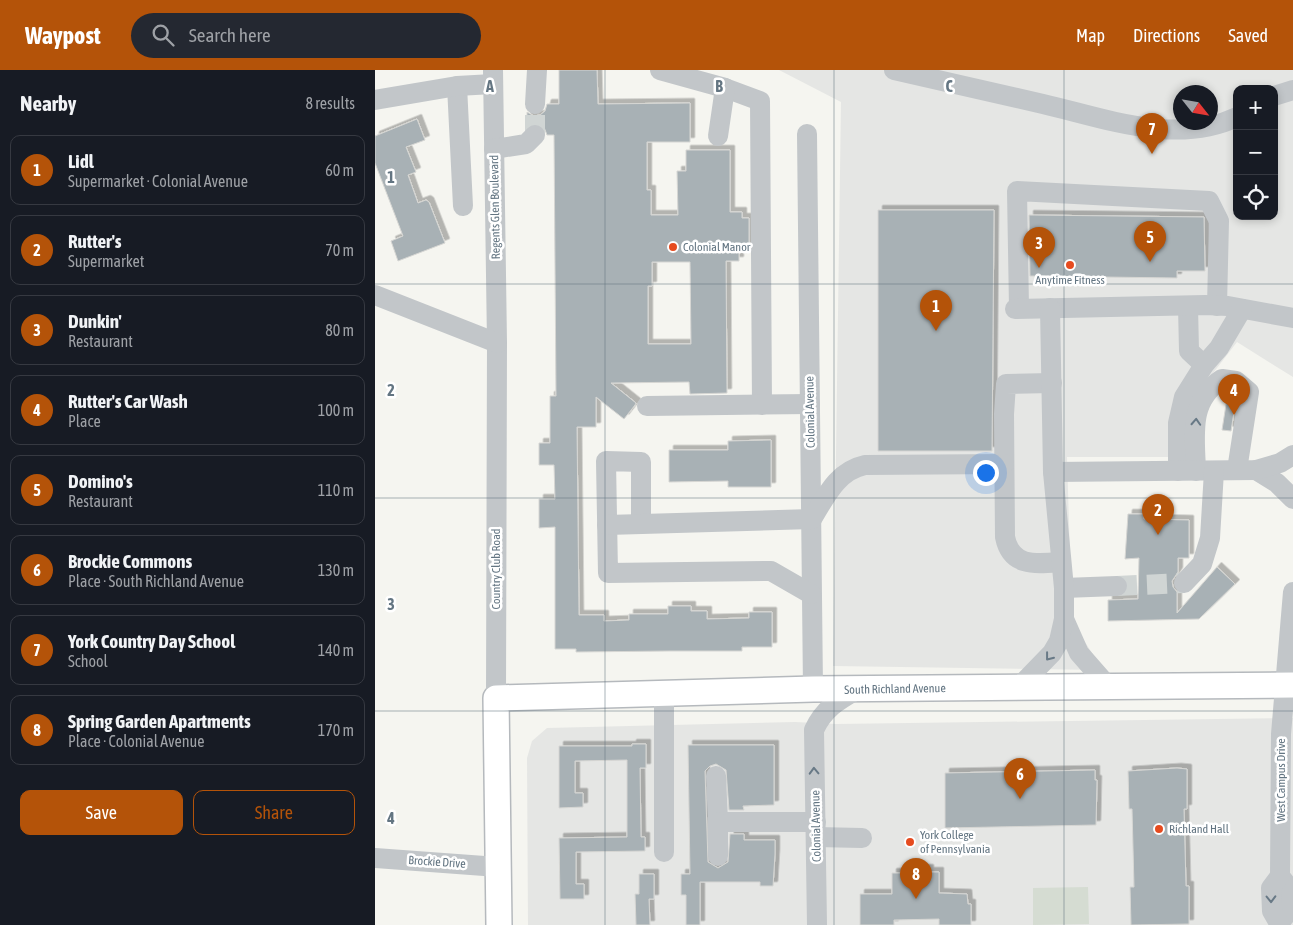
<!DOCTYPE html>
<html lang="en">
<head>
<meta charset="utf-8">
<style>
  body { margin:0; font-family:"Asap Condensed",sans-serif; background:#242831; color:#f1f3f6 }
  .controls { position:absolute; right:15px; top:15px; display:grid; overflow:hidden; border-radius:10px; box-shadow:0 2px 8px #0003 }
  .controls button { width:45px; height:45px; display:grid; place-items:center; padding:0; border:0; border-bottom:1px solid #363941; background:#171b24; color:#f1f3f6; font:25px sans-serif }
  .compass { position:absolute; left:798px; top:15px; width:45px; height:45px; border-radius:50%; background:#171b24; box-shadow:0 2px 8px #0003; rotate:121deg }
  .you { position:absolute; left:610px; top:402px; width:18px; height:18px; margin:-12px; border:4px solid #fff; border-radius:50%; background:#1a73e8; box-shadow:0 0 0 8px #1a73e833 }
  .badge { display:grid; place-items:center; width:32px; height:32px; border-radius:50%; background:#b45309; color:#fff; font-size:16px; font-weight:700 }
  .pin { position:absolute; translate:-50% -41px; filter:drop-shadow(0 1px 2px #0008) }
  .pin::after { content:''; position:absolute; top:26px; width:18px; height:15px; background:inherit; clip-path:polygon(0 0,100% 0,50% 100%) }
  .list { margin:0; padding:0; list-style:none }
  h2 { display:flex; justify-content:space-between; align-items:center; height:65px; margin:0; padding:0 20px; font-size:21px }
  h2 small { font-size:16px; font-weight:400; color:#9ea1a6 }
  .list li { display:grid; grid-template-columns:32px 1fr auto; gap:15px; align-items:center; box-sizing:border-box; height:70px; margin:0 10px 10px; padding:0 10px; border:1px solid #363941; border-radius:10px }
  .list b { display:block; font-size:19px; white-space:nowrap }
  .list p { margin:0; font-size:16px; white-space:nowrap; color:#9ea1a6 }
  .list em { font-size:16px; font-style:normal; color:#9ea1a6 }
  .actions { display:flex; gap:10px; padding:15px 20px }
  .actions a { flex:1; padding:11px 0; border:1px solid #b45309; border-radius:10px; text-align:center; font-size:18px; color:#b45309 }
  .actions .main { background:#b45309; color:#fff }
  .icon { flex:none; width:28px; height:28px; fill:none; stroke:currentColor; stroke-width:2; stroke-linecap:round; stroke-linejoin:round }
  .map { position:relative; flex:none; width:918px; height:855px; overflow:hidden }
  header { display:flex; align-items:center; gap:30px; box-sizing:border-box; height:70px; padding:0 25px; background:#b45309; color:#fff }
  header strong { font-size:24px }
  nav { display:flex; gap:28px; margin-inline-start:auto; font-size:18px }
  .search { width:350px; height:45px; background:#242831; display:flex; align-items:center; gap:12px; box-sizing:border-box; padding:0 18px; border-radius:28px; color:#9ea1a6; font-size:19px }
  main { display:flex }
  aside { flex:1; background:#171b24 }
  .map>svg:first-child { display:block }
  .built { fill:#e5e6e4; fill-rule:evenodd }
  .green { fill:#d5dcd2 }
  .building { fill:#a8b1b5; stroke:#d6d6d3; fill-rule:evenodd; filter:url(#shadow) }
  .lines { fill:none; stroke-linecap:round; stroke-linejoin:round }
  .minor-tunnel { stroke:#d0d5d4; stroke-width:20; stroke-dasharray:20 10; stroke-linecap:butt }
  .major-casing { stroke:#b5b9bd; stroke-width:28 }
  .minor { stroke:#c2c6c9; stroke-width:20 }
  .major { stroke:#fff; stroke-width:25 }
  .oneway { stroke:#687986 }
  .grid { fill:none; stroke:#637582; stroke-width:1; stroke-opacity:0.55 }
  .poi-dot { fill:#e64b1f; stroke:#fff; stroke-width:2 }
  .labels { text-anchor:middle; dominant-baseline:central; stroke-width:5; stroke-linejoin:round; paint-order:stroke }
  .street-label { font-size:12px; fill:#637582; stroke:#fff }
  .poi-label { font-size:12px; fill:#637582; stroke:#fff; text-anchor:start }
  .grid-label { font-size:16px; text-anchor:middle; font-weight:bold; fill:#637582; stroke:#fff; stroke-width:5; stroke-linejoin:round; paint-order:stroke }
</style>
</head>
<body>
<header>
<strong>Waypost</strong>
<div class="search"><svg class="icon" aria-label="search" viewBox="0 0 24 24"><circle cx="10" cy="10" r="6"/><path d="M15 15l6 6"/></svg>Search here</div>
<nav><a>Map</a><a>Directions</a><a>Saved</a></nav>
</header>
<main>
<aside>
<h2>Nearby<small>8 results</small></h2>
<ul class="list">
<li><span class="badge">1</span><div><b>Lidl</b><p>Supermarket · Colonial Avenue</p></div><em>60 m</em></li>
<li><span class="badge">2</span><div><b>Rutter's</b><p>Supermarket</p></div><em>70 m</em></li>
<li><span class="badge">3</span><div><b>Dunkin'</b><p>Restaurant</p></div><em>80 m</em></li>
<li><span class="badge">4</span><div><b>Rutter's Car Wash</b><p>Place</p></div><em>100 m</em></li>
<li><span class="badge">5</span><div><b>Domino's</b><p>Restaurant</p></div><em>110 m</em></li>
<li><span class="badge">6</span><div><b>Brockie Commons</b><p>Place · South Richland Avenue</p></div><em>130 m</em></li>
<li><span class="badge">7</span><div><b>York Country Day School</b><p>School</p></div><em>140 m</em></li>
<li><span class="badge">8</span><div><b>Spring Garden Apartments</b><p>Place · Colonial Avenue</p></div><em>170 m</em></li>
</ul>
<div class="actions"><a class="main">Save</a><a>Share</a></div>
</aside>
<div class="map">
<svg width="918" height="855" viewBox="0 0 918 855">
  <defs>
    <filter id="shadow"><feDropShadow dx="4.5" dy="-4.5" stdDeviation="0" flood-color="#0004"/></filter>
  </defs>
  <rect width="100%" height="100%" fill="#f5f5f0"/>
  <g class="built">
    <path d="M404,0H918V307L862,272L815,333V387H692L697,552L728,600L458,596L466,32ZM862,19H899V146H862ZM806,22H836V52H806Z"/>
    <path d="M918,648V855H153L152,688L157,671L172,658L420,652L461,654Z"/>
  </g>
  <path class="green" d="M713,817L714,854L658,855V818Z"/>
  <g class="building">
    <path d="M184,0H222L223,34L315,33V72H272V120H276V145H303L302,101H311V80H355V142H367V148H374V180H364V191H351L352,323L315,324L314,312L236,313L261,333L260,335L249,349L221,327V357H202L204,545H229V551L254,550V544H293V536H316V541H332V549L374,548V542H397V577H367V581H294L201,582V579H180V457L164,458V429H180L179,395H164V373H175V326H181L179,65H172L169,57L164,54L152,56V42L159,46L165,45L170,41L172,34H184ZM277,192H315L316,274H273V216H277Z"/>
    <path d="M42,49L50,70L31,77L41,102L33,105L43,133L51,130L54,132L70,173L23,191L16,171L28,166L0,93V66Z"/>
    <path d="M503,140H619L617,381H503Z"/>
    <path d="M654,145L829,147L830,201H802V208L655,206Z"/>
    <path d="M852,328L861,329L856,361L847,360Z"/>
    <path d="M396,370V417H353V411L294,412V380H353V371Z"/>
    <path d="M753,444H769V449L814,450V488H803V502L797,511L798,517L802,522V543L842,497L860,514L824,549L733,551V530L763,529L764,488L750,489Z"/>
    <path d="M257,674H271V698H265L266,767H270V781L201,782V814H209V829H185L184,768L252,767V690L200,691V723H208V737L184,738V676H257Z"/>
    <path d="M313,675H399V735L368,736L369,740H354L351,700L341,694L335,696L330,701L333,792L343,798L353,792L355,764H369V770H400V784L398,816H385V812H325V855H311V825H306V804H315Z"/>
    <path d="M802,698L812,699V739H809L811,816H814V854L756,855L755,817H759L757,739H754L753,701Z"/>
    <path d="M720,700V710H722L721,755L570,758V703Z"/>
    <path d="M527,799H554V802H564V823L592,824L593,834H596V855H564V849L519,850V855H485V824H517V803H526Z"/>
    <path d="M264,804H279V829H274L275,855H261L260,824H264Z"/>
  </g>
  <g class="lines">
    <g class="minor-tunnel">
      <path d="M160,65V34"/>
      <path d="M742,516L809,513"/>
    </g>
    <defs>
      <path id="major" d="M124,855L121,628L438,619L918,615"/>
    </defs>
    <use href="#major" class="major-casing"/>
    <g class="minor">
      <path d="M118,0L122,273L121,628"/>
      <path d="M285,0L350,18L385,31L387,335"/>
      <path d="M519,0C569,11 618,23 668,34C729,48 801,76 862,47"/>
      <path d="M82,16L88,136"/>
      <path d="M899,26L918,20"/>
      <path d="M0,30L82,16L118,14"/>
      <path d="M160,34L162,0"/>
      <path d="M432,64L438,619"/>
      <path d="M343,66L350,18"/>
      <path d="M119,79L151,74L160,65"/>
      <path d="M0,225L122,273"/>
      <path d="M813,236L814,281L829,295"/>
      <path d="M644,238L642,121L834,131L844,151L842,236"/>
      <path d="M640,239L830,235L853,236L918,248"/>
      <path d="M677,313L631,314L629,344L630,467C636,497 660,494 685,492"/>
      <path d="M272,336L435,334"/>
      <path d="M881,400L902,413L918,429"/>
      <path d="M803,401V353L809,327L829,295L844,278L867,239"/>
      <path d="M821,401C820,365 813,331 847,309L861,311L874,322L862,400"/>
      <path d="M678,402L881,400L905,393L918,385"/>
      <path d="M266,454V392L231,391L233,503L396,501L436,524"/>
      <path d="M232,455L437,449C451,426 462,401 490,395L629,394"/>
      <path d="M809,513L827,494L835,468L839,401"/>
      <path d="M689,518L742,516"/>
      <path d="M689,549L704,583L732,615"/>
      <path d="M644,617L677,583L684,571L689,549V518L678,402L675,238"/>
      <path d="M289,623V782"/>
      <path d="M341,706L343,752H441"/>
      <path d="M441,767L487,768"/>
      <path d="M343,786V752"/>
      <path d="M0,788L123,797"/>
      <path d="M905,852L915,840V819L905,806"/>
      <path d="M442,855L439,660C449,638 464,630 483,619"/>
      <path d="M905,855L897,841L896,818L905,806L906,664L918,522"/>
    </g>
    <use href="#major" class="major"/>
  </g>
  <defs><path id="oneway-chevron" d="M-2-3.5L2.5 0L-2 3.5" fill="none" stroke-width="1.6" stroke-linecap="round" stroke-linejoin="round" transform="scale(1.25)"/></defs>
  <g class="oneway">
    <use href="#oneway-chevron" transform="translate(821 352) rotate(-87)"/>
    <use href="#oneway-chevron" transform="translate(674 587) rotate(128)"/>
    <use href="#oneway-chevron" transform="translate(439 701) rotate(-92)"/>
    <use href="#oneway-chevron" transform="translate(896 829) rotate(89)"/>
  </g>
  <path class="grid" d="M230,0V855M459,0V855M689,0V855M0,214H918M0,428H918M0,641H918"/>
  <g class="poi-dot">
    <circle cx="298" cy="177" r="5"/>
    <circle cx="695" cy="195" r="5"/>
    <circle cx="784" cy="759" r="5"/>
    <circle cx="535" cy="772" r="5"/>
  </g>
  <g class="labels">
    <g class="street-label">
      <text transform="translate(120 137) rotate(-91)">Regents Glen Boulevard</text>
      <text transform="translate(435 342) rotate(-91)">Colonial Avenue</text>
      <text transform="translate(121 499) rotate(-90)">Country Club Road</text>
      <text transform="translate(520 619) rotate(-1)">South Richland Avenue</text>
      <text transform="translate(906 710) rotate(-90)">West Campus Drive</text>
      <text transform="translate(441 756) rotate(-91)">Colonial Avenue</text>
      <text transform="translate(62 792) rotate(4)">Brockie Drive</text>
    </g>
    <g class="poi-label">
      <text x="308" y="177">Colonial Manor</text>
      <text x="695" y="210" text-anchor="middle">Anytime Fitness</text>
      <text x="794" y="759">Richland Hall</text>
      <text x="545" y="765">York College<tspan x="545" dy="14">of Pennsylvania</tspan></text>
    </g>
  </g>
  <g class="grid-label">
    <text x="115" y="22">A</text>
    <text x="344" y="22">B</text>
    <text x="574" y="22">C</text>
    <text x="16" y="113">1</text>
    <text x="16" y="326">2</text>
    <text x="16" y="540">3</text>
    <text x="16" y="754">4</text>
  </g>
</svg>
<div class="controls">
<button>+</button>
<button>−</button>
<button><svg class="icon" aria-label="locate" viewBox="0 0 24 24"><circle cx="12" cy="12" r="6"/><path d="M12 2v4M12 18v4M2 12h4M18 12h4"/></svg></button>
</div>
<svg class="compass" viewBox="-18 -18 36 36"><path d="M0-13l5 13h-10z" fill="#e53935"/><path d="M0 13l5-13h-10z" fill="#9ea1a6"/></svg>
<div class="you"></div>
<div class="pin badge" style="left:561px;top:261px">1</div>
<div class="pin badge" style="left:783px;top:465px">2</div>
<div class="pin badge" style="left:664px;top:198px">3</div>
<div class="pin badge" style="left:859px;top:345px">4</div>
<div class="pin badge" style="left:775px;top:192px">5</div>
<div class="pin badge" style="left:645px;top:729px">6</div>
<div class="pin badge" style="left:777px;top:84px">7</div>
<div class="pin badge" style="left:541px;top:829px">8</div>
</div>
</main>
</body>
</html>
